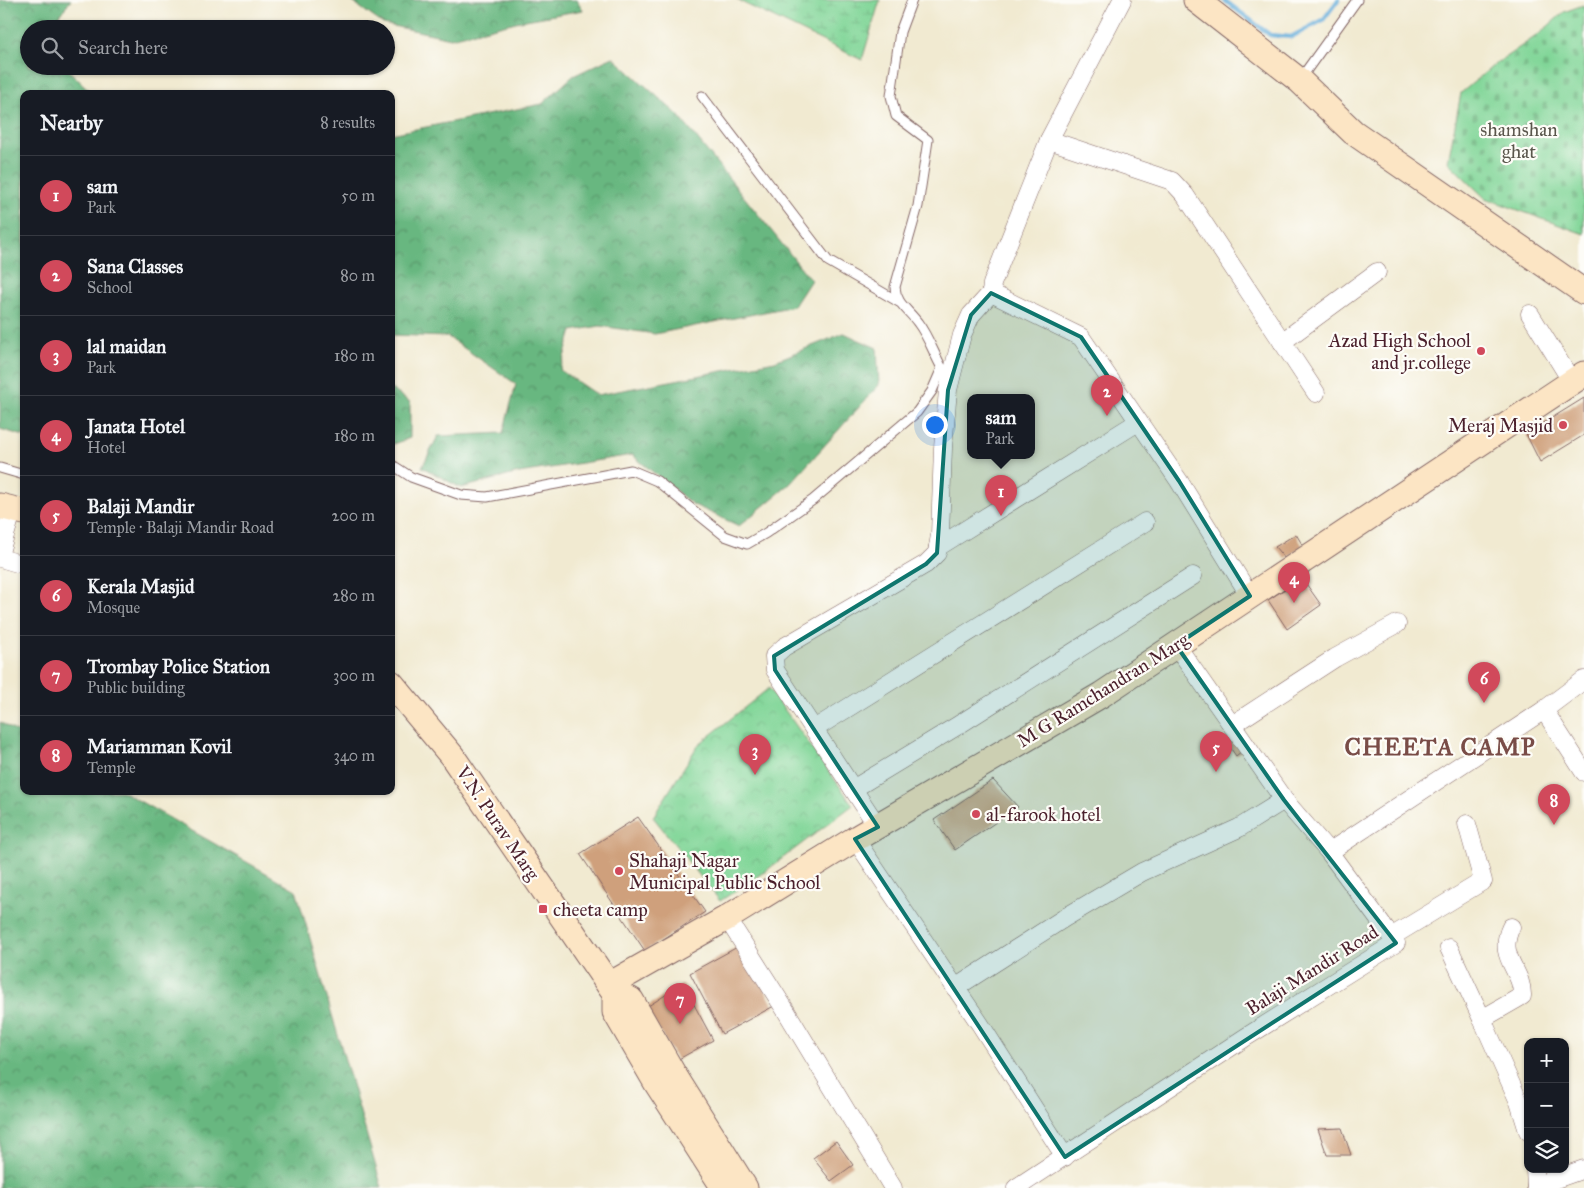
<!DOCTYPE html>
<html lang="en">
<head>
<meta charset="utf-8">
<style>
  body { margin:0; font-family:"IM FELL Great Primer",serif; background:#242831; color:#f1f3f6 }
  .controls { position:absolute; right:15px; bottom:15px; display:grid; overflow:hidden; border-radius:10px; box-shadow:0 1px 4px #0004 }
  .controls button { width:45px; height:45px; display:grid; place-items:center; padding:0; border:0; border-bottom:1px solid #363941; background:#171b24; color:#f1f3f6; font:25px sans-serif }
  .you { position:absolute; left:934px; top:424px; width:18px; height:18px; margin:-12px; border:4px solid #fff; border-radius:50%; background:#1a73e8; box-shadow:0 0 0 8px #1a73e833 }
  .badge { display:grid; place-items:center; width:32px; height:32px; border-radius:50%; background:#d1495b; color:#fff; font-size:16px; font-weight:700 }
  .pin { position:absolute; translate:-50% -41px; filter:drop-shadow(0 1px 2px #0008) }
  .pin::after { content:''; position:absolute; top:26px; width:18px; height:15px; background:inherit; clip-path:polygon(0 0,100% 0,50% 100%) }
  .popup { position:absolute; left:967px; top:394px; width:68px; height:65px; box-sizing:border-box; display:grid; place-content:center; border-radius:10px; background:#171b24; filter:drop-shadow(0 1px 4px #0005); font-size:16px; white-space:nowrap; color:#9ea1a6 }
  .popup b { font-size:19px; color:#f1f3f6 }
  .popup::after { content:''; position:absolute; left:50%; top:100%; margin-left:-10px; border:10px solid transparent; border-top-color:#171b24 }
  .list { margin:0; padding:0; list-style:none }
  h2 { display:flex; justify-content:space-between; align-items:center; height:65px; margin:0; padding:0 20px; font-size:21px }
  h2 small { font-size:16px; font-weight:400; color:#9ea1a6 }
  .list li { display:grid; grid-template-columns:32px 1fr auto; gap:15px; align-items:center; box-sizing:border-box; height:80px; padding:0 20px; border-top:1px solid #363941 }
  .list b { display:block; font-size:19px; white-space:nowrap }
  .list p { margin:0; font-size:16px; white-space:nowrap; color:#9ea1a6 }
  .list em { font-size:16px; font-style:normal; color:#9ea1a6 }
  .icon { flex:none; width:28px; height:28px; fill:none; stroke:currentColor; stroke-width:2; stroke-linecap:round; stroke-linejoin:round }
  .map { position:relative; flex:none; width:1584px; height:1188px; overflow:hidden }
  .search { position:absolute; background:#171b24; box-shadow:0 1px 4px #0004; left:20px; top:20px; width:375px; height:55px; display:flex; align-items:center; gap:12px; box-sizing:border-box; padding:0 18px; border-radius:28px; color:#9ea1a6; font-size:19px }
  .panel { position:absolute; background:#171b24; box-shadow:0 1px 4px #0004; left:20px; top:90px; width:375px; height:705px; border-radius:10px }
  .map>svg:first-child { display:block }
  .forest { fill:url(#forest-crowns); stroke:#596b56 }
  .wetland { fill:url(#wetland-marsh); stroke:#667a62 }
  .cemetery { fill:url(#cemetery-stones); stroke:#667a62 }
  .park { fill:url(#park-crowns); stroke:#667a62 }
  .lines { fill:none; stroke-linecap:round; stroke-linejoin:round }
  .stream { stroke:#61abd9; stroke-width:4.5 }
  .building { fill:#cfa07c }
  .lane-casing { stroke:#846665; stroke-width:11 }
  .street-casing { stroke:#846665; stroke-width:19 }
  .secondary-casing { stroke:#846665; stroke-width:27 }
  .lane { stroke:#fff; stroke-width:9 }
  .street { stroke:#fff; stroke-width:18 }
  .secondary { stroke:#fce5c4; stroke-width:25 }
  .marked { fill:#0f766e; fill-opacity:0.2; stroke:#0f766e; stroke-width:4; stroke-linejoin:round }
  .poi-dot { fill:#d1495b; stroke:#fdfcf7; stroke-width:2 }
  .labels { text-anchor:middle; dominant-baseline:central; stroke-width:4.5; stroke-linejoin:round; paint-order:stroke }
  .park-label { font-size:19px; fill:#5a564c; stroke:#fdfcf7 }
  .poi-label { font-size:19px; fill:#4a1f2b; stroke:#fdfcf7; text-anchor:start }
  .street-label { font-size:19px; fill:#4a1f2b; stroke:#fdfcf7 }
  .district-label { font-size:24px; font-weight:bold; letter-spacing:1px; fill:#794c47; stroke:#fdfcf7 }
</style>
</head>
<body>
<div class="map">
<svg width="1584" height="1188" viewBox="0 0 1584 1188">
  <defs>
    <pattern id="forest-crowns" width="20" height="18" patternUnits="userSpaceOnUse" patternTransform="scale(1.25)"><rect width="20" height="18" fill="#68b780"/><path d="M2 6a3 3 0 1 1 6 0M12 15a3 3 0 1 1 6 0" fill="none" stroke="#589469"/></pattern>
    <pattern id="wetland-marsh" width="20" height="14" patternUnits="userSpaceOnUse" patternTransform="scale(1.25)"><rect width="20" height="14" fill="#81d698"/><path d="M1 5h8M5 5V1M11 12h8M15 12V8" fill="none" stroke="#71b783"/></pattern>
    <pattern id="cemetery-stones" width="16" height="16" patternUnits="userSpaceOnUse" patternTransform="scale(1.25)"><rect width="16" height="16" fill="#81d698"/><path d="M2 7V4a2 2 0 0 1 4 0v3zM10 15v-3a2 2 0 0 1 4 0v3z" fill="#71b783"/></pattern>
    <pattern id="park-crowns" width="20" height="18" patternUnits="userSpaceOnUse" patternTransform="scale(1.25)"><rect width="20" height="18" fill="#81d698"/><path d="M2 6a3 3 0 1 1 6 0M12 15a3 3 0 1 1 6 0" fill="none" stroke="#71b783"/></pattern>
  </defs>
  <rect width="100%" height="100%" fill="#fdfcf7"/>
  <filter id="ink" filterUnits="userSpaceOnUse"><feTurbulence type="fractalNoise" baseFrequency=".02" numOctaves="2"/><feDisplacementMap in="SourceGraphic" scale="10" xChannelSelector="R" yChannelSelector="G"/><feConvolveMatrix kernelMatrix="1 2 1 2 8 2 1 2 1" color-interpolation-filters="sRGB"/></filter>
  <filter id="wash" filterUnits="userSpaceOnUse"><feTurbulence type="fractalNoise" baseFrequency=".0096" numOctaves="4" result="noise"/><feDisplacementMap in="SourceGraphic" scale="20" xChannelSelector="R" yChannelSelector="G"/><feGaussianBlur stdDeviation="1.12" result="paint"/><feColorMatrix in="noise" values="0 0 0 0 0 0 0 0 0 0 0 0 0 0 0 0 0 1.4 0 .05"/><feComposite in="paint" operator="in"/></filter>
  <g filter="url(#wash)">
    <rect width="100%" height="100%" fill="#f1ead1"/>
    <g class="forest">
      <path d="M0,0H71L49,29H29V66H64L93,94H24V436L0,429Z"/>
      <path d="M350,0H577L583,10L520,21L451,38L383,24Z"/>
      <path d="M613,57L678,115L811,280L794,306L655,334L600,326L572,331L560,370L597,395L775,361L844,333L877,348L879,385L790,484L739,526L692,504L632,455L519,473L461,488L422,467L438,436L503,433L516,384L448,337L391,335V134L542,104L573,76Z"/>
      <path d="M391,389L410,402V438L391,445Z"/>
      <path d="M0,722L24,736V791H122L296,890L382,1188H0Z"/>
    </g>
    <path class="wetland" d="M737,0H880L862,60Z"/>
    <path class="cemetery" d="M1583,5L1584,7V234L1485,198L1448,162L1461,93L1494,65L1539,34L1564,12Z"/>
    <path class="park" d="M769,688L853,805L767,870L720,901L653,817L698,745Z"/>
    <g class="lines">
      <path class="stream" d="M1224,0L1270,35L1291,37L1323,20L1338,0"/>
    </g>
    <g id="blocks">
      <g class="building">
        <path d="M1584,398V435L1540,462L1526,434Z"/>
        <path d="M1296,534L1303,546L1285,559L1275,547Z"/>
        <path d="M1302,578L1321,605L1287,629L1268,600Z"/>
        <path d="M1234,738L1243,750L1236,756L1227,743Z"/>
        <path d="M993,780L1018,807L955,850L934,820Z"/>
        <path d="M638,817L705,912L645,951L580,854Z"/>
        <path d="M741,945L774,1006L722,1034L690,973Z"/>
        <path d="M683,984L713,1040L677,1060L645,1008Z"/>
        <path d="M1342,1128L1351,1155H1327L1318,1129Z"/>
        <path d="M836,1141L853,1165L831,1181L813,1158Z"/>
      </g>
    </g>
  </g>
  <g filter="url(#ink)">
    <use href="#blocks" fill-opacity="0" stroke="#846665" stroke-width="1"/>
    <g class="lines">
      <defs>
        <g id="lane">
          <path d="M1301,78L1357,0"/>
          <path d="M702,96L828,261L899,302"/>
          <path d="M391,464L411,477L461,495L487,497L631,470L657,481L725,536L747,544L766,533L813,500L917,412L932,391L942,368C934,354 928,336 918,323C909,310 896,304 895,287L918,206L928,140L896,116L891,96L900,32L912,0"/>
          <path d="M0,468L24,475"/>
        </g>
        <g id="street">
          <path d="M1049,140L1172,181L1185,195L1316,393"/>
          <path d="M991,293L1081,337L1179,481L1250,596"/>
          <path d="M1530,314L1572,382"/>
          <path d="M1282,342L1377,272"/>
          <path d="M938,547L1138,422"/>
          <path d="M0,552L13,509"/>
          <path d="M0,558L24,565"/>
          <path d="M1544,710L1584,680"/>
          <path d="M1232,725L1335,658L1397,624"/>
          <path d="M814,729L1145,522"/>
          <path d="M853,789L957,726L1193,576"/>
          <path d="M878,827L775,670L774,656L784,647L926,564L937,553L940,535L943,448L948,390L962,335L971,315L991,293L992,284L1049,140L1122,0"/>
          <path d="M855,839L980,1024L1065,1157"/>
          <path d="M1329,852L1544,710L1584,772"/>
          <path d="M727,918L786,1011L893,1188"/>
          <path d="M1511,927C1496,958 1523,969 1522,996L1482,1019L1519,1102L1528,1131"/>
          <path d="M1391,937L1483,881L1467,824"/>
          <path d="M1449,948L1482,1019"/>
          <path d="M955,988L1066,917L1142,872L1239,828L1284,800"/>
          <path d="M1535,1169L1536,1188"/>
          <path d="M1536,1186L1584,1169"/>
          <path d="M1016,1188L1246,1037L1396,943L1329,852L1284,800L1176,645"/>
        </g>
        <g id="secondary">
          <path d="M1196,0L1300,81L1353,132L1584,292"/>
          <path d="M0,506L24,512"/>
          <path d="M391,683L452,756L615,994V1012L657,1084L724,1188"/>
          <path d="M609,985L727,918L855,839L1101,695L1584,374"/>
          <path d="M615,994L631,1000L674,1075L745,1188"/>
        </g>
      </defs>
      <use href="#lane" class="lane-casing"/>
      <use href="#street" class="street-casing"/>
      <use href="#secondary" class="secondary-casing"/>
      <use href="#lane" class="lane"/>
      <use href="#street" class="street"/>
      <use href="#secondary" class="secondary"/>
    </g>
  </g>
  <path class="marked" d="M991,293L1081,337L1179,481L1250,596L1176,645L1284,800L1396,943L1065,1157L855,839L878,827L775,670L774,656L926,564L937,553L948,390L971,315Z"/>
  <g class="poi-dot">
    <circle cx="1481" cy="351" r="5"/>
    <circle cx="1563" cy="425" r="5"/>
    <circle cx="976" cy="814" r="5"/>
    <circle cx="619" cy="871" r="5"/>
    <rect x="538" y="904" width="10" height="10" rx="2.5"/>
  </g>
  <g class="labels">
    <g class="park-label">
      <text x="1519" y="129">shamshan<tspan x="1519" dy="22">ghat</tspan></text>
    </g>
    <g class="poi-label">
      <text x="1471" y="340" text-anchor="end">Azad High School<tspan x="1471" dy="22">and jr.college</tspan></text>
      <text x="1553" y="425" text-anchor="end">Meraj Masjid</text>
      <text x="986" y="814">al-farook hotel</text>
      <text x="629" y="860">Shahaji Nagar<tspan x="629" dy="22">Municipal Public School</tspan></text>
      <text x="553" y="909">cheeta camp</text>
    </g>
    <g class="street-label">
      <text transform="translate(1103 690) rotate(-32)">M G Ramchandran Marg</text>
      <text transform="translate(498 823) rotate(56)">V.N. Purav Marg</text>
      <text transform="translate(1312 970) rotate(-32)">Balaji Mandir Road</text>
    </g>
    <g class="district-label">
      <text x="1440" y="747">CHEETA CAMP</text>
    </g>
  </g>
</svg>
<div class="controls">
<button>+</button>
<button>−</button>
<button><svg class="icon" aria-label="layers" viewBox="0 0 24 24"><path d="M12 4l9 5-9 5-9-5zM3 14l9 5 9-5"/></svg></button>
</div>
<div class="you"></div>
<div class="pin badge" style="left:1001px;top:516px">1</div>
<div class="popup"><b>sam</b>Park</div>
<div class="pin badge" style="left:1107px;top:416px">2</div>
<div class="pin badge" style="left:755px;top:775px">3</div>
<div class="pin badge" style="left:1294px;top:603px">4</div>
<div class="pin badge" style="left:1216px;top:772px">5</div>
<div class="pin badge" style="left:1484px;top:703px">6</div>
<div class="pin badge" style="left:680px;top:1024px">7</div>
<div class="pin badge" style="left:1554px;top:825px">8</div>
<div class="search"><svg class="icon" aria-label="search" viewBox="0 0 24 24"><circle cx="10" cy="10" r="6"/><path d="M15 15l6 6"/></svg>Search here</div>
<section class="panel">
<h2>Nearby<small>8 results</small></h2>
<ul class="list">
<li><span class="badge">1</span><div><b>sam</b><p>Park</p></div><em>50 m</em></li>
<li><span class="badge">2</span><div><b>Sana Classes</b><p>School</p></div><em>80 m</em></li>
<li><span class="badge">3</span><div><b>lal maidan</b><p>Park</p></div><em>180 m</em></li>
<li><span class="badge">4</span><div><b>Janata Hotel</b><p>Hotel</p></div><em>180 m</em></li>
<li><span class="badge">5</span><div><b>Balaji Mandir</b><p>Temple · Balaji Mandir Road</p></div><em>200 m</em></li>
<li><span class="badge">6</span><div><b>Kerala Masjid</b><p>Mosque</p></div><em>280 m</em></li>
<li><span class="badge">7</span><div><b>Trombay Police Station</b><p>Public building</p></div><em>300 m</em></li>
<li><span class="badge">8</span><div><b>Mariamman Kovil</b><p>Temple</p></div><em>340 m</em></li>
</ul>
</section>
</div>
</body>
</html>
